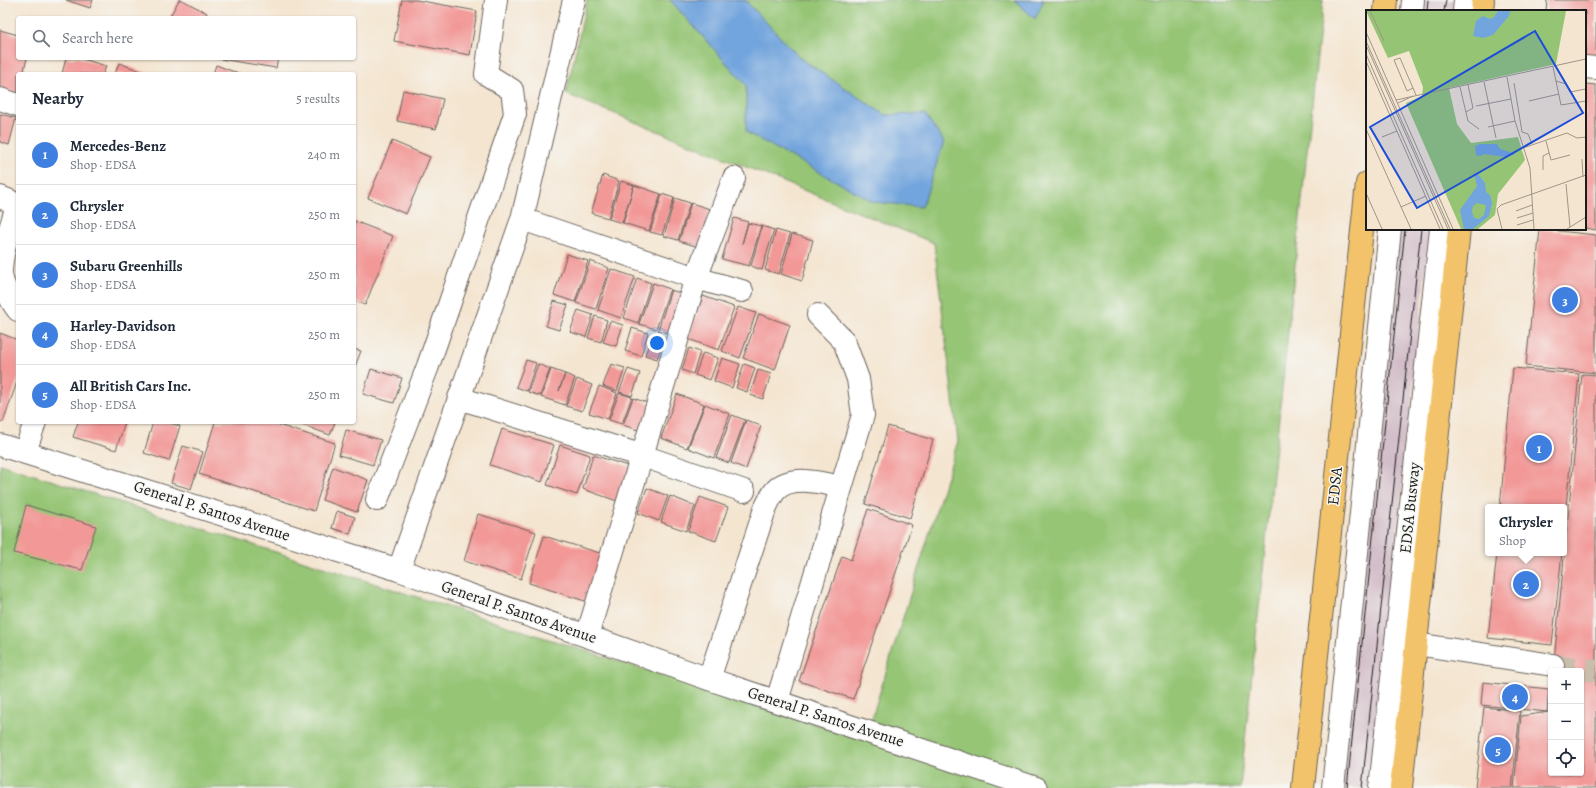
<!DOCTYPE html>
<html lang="en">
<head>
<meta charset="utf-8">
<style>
  body { margin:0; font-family:Alegreya,serif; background:#f6f6f7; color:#1f2937 }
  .controls { position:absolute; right:12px; bottom:12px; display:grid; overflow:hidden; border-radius:4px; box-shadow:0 1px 3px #0004 }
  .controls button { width:36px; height:36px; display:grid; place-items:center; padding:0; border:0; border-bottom:1px solid #e0e1e3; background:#fff; color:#1f2937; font:20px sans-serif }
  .you { position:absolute; left:657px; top:343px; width:14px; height:14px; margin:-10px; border:3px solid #fff; border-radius:50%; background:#1a73e8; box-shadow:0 0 0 6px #1a73e833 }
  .badge { display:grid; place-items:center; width:26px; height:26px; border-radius:50%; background:#1a73e8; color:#fff; font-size:13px; font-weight:700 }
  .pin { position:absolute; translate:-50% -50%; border:2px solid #fff; box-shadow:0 1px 4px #0006 }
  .popup { position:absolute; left:1485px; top:504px; width:82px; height:52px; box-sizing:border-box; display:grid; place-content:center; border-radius:4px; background:#fff; filter:drop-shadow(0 1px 3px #0005); font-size:13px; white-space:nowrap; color:#747a83 }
  .popup b { font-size:15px; color:#1f2937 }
  .popup::after { content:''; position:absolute; left:50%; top:100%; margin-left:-8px; border:8px solid transparent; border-top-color:#fff }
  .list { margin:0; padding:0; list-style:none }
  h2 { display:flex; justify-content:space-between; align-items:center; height:52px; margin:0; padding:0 16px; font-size:17px }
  h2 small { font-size:13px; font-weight:400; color:#747a83 }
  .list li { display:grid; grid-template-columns:26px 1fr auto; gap:12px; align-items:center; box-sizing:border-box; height:60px; padding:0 16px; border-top:1px solid #e0e1e3 }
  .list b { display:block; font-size:15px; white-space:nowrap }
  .list p { margin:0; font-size:13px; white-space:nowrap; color:#747a83 }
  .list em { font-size:13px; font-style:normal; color:#747a83 }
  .icon { flex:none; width:22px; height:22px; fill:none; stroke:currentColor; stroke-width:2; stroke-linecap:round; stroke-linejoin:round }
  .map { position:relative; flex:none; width:1596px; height:788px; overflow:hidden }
  .search { position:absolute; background:#fff; box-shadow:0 1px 3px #0004; left:16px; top:16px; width:340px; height:44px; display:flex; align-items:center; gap:10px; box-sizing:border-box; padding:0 14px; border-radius:4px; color:#747a83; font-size:15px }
  .panel { position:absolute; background:#fff; box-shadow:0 1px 3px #0004; left:16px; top:72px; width:340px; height:352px; border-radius:4px }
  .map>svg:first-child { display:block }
  .industrial { fill:#d2bdc8 }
  .green { fill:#95c574; stroke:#587048 }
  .water { fill:#72a4dd; stroke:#47607c }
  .building { fill:#f29897 }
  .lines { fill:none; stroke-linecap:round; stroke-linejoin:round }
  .minor-tunnel { stroke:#c9bdac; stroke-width:22; stroke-dasharray:22 11; stroke-linecap:butt }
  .minor-casing { stroke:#68625b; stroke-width:24 }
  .highway-casing { stroke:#68625b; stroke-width:24 }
  .minor { stroke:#fff; stroke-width:22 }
  .highway { stroke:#f2c36a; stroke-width:22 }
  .tram { stroke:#1c1c1c; stroke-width:1 }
  .labels { text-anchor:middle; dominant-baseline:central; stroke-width:3; stroke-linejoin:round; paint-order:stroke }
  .street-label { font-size:16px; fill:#1c1c1c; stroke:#f6f6f2 }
  .inset-road { fill:none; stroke:#9e9588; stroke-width:1 }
  .view { fill:#1d4ed8; fill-opacity:0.15; stroke:#1d4ed8; stroke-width:2 }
  .inset-edge { fill:none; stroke:#1c1c1c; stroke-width:2 }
</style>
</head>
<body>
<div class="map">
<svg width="1596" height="788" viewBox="0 0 1596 788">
  <rect width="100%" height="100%" fill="#f6f6f2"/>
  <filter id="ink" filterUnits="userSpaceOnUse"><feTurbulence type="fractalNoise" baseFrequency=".025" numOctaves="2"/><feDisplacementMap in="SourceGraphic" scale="8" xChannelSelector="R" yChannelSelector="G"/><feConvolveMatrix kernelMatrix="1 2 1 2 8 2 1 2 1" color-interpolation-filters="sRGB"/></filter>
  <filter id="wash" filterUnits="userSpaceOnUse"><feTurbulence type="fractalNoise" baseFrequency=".012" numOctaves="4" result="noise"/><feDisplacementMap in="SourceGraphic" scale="16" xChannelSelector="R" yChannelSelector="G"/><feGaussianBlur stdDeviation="0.9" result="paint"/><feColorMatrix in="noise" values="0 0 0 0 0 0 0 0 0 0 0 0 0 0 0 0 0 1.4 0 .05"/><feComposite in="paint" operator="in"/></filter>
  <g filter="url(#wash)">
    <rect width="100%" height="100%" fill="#f4e5d0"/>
    <g class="industrial">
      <path d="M1420,0H1454L1453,11H1419Z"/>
      <path d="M1396,229H1430L1370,788H1339Z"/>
    </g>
    <path class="green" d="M587,0H1323L1240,788H0V464L865,740L958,441L934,243L566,94Z"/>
    <g class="water">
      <path d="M670,0H745L800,58L885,115L925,114L944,142L922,207L874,202L746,132V85Z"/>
      <path d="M1014,0H1044L1035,19Z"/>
    </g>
    <g id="blocks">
      <g class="building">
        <path d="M66,0H93L90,8Z"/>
        <path d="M179,0H182L207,13L205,18H169Z"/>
        <path d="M402,0H416L477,11L470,55L394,41Z"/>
        <path d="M1547,0H1596V59L1585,57V11H1546Z"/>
        <path d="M0,30L18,35V58H27L23,74H18V93L0,88Z"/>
        <path d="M66,58H79L106,66L103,74H62Z"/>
        <path d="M214,58H278L276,68Z"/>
        <path d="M119,63L149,74H115Z"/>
        <path d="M216,65L240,74H213Z"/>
        <path d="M1585,84L1596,85V230L1585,228Z"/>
        <path d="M403,90L443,99L436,129L397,121Z"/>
        <path d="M0,114L16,118L9,145L0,142Z"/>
        <path d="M392,141L430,157L406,214L368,198Z"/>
        <path d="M603,175L619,181L608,218L591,213Z"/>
        <path d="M621,181L634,185L622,223L609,219Z"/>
        <path d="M634,185L661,194L649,231L623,223Z"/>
        <path d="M662,194L674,198L662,235L650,232Z"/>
        <path d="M675,198L690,203L678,240L664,236Z"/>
        <path d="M691,203L710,209L699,247L679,241Z"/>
        <path d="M734,218L748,222L742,244L748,223L761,226L749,266L722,259Z"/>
        <path d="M354,221L393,236L365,305L354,301Z"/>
        <path d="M762,226L774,230L762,270L751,266Z"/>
        <path d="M1540,229L1596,235V373L1526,366Z"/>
        <path d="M776,230L790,234L779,274L765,270Z"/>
        <path d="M792,234L813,240L802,281L781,274Z"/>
        <path d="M567,254L588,261L575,302L554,295Z"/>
        <path d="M590,261L609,268L596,309L576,303Z"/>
        <path d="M611,269L635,277L621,318L598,310Z"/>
        <path d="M637,278L651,283L638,323L624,318Z"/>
        <path d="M653,283L670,289L656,329L639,324Z"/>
        <path d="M671,290L689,296L675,336L658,330Z"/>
        <path d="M703,296L734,307L719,350L688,339Z"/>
        <path d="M554,301L568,305L559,330L546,326Z"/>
        <path d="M738,307L756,313L740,358L722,351Z"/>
        <path d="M578,310L593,315L586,337L570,332Z"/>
        <path d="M759,314L790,325L775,370L743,358Z"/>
        <path d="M595,316L607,320L601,342L588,338Z"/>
        <path d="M610,321L623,325L616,346L603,342Z"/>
        <path d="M632,328L648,333L641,356L625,351Z"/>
        <path d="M0,333L18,340V379L3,422L0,421Z"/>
        <path d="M652,335L664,339L657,359L645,355Z"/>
        <path d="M689,348L700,352L693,374L682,370Z"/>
        <path d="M354,349L361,351L354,369Z"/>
        <path d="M703,353L718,358L710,380L695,375Z"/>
        <path d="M722,358L740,364L732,388L714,381Z"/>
        <path d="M526,360L536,363L527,391L516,387Z"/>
        <path d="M538,364L550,369L540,396L528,392Z"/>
        <path d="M611,364L625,368L617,391L603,386Z"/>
        <path d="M744,364L755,368L747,392L736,388Z"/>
        <path d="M1513,368L1579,374L1565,517L1564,507H1500Z"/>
        <path d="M371,369L402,378L394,403L363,394Z"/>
        <path d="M551,369L565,374L559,391L565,374L575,378L565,405L541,397Z"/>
        <path d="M628,369L640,373L632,396L619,392Z"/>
        <path d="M758,370L771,374L763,399L750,395Z"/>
        <path d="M1582,374L1596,375V788H1514L1521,716L1549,712L1550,701L1551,773H1581V671H1553Z"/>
        <path d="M577,379L592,385L582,411L566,406Z"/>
        <path d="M599,386L617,393L608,419L589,413Z"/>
        <path d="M619,393L632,397L622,424L609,420Z"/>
        <path d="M677,394L704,404L687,448L661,438Z"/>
        <path d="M633,398L651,404L641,431L623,425Z"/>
        <path d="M705,404L730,414L714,458L688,448Z"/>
        <path d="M732,415L745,420L729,463L716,458Z"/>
        <path d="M746,420L761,426L746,469L731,463Z"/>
        <path d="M78,422H125L116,450L73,437Z"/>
        <path d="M153,422H166L180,426L169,461L144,453Z"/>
        <path d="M215,422H269L335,443L314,511L199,474Z"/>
        <path d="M294,422H335L330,435Z"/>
        <path d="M888,426L933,440L910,518L865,504Z"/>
        <path d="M502,429L554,445L542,482L490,465Z"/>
        <path d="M346,430L381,440L373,465L339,455Z"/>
        <path d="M560,445L590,455L577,495L547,485Z"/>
        <path d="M183,446L203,452L191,489L171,483Z"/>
        <path d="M593,455L634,468L617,501L583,489Z"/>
        <path d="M333,467L368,480L357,512L322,500Z"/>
        <path d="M647,488L668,496L659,521L638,513Z"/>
        <path d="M670,496L695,506L686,531L661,522Z"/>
        <path d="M700,497L728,507L716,541L688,531Z"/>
        <path d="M26,505L96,526L82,570L14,553Z"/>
        <path d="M868,509L912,525L853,699L799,681L842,556L851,560Z"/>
        <path d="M337,511L355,517L350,534L332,528Z"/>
        <path d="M478,514L536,532L521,579L464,561Z"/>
        <path d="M544,536L603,554L588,602L529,583Z"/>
        <path d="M1497,553H1562L1552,645L1488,638Z"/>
        <path d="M1483,682L1549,689L1547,712L1481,705Z"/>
        <path d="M1484,707L1520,711L1512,788H1475Z"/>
      </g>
    </g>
  </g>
  <g filter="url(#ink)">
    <use href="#blocks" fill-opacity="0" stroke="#68625b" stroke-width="1"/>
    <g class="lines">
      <path class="minor-tunnel" d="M1553,665L1596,671"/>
      <defs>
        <g id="minor">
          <path d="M1412,11L1413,0"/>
          <path d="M1464,11L1465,0"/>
          <path d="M1585,67L1596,68"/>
          <path d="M0,99L18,105"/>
          <path d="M0,197L10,201L16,209C10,230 1,252 1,273C1,282 12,303 18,310"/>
          <path d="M522,219L696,278L742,291"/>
          <path d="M459,398L643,456L744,491"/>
          <path d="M0,445L399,570L709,679L1036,788"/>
          <path d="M25,452L35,422"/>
          <path d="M377,500L428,366L515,114L512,90L486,74L496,0"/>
          <path d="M399,570L522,219L574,0"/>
          <path d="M587,636L696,278L734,178"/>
          <path d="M1416,644L1553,665"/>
          <path d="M709,679L765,509C768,503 771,495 776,490C791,474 823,483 841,487"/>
          <path d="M777,701L863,415L858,379L844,341L818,315"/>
          <path d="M1333,788L1390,229"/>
          <path d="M1380,788L1441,229"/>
        </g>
        <g id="highway">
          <path d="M1385,11L1386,0"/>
          <path d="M1482,11L1483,0"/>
          <path d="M1303,788L1367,183"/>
          <path d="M1401,788L1459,229"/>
        </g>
      </defs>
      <use href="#minor" class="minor-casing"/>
      <use href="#highway" class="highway-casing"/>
      <use href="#minor" class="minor"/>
      <use href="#highway" class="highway"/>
      <g class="tram">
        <path d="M1427,11L1428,0"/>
        <path d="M1444,11L1446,0"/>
        <path d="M1347,788L1405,229"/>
        <path d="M1362,788L1421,229"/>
      </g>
    </g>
  </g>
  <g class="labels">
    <g class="street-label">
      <text transform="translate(1335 486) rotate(-84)">EDSA</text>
      <text transform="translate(1410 508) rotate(-84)">EDSA Busway</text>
      <text transform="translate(212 511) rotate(18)">General P. Santos Avenue</text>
      <text transform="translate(519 612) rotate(19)">General P. Santos Avenue</text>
      <text transform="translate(826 717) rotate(18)">General P. Santos Avenue</text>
    </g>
  </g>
  <g transform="translate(1366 10)">
    <rect width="220" height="220" fill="#f4e5d0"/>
    <path d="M0,1H200L190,54L83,78L91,114L105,133L152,127L159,150L132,184L129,205L112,219H95L40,93L56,86L57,77L43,41L22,48Z" fill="#95c574"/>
    <path d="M132,1H144L143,6L127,25L117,28L107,26L110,11L117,6L124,9L128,7ZM114,134H131L134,139L150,144L140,147L118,144L114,146L110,145L109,136ZM108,163L112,164L119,173L120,182L124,185L126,193L123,206L107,219H98L94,200L111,176ZM111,193L120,195L118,205L113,209L108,208L106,202L107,196Z" fill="#72a4dd" fill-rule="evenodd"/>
    <path class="inset-road" d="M4,1L18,31M0,22L87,219M0,31L84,219M0,35L82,219M0,44L77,219M0,51L74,219M187,57L195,95L220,91M141,67L149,111L164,158L168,219M190,71L200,74L204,82L220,79M118,72L130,128M148,73L156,122L162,124L166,134M94,77L102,111L113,119M47,78L41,81L28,50L34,48L50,85M30,90L220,49M163,91L193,84M32,93L47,86M110,96L145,89M100,102L107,98L102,75M122,117L149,111M0,119L45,219M16,127L31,121M180,131L185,150L204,145M157,138L201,123L211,128L220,127M216,149L217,167M177,160V146L183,143M200,174L204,217M0,183L16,219M35,197L60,186M150,201L166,195M151,208L167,203M151,215L167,210M136,219L131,199L135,195L220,165M201,219L220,207"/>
    <path class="view" d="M169,21L217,103L51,198L4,117Z"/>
    <rect width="220" height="220" class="inset-edge"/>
  </g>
</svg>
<div class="controls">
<button>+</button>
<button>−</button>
<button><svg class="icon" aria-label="locate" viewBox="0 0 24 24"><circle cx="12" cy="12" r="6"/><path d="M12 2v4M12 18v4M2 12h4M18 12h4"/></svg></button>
</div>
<div class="you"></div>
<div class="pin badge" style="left:1539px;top:448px;background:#3f7fe0">1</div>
<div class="pin badge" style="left:1526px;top:584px;background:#3f7fe0">2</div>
<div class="popup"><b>Chrysler</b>Shop</div>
<div class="pin badge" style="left:1565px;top:300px;background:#3f7fe0">3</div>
<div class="pin badge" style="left:1515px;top:697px;background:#3f7fe0">4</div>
<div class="pin badge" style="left:1498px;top:750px;background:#3f7fe0">5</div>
<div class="search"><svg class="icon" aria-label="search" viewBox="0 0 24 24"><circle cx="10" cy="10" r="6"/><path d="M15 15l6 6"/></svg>Search here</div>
<section class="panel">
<h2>Nearby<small>5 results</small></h2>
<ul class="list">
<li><span class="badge" style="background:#3f7fe0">1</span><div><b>Mercedes-Benz</b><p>Shop · EDSA</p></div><em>240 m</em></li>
<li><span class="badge" style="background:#3f7fe0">2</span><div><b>Chrysler</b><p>Shop · EDSA</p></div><em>250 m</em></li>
<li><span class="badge" style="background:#3f7fe0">3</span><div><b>Subaru Greenhills</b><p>Shop · EDSA</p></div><em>250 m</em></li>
<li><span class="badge" style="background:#3f7fe0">4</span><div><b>Harley-Davidson</b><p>Shop · EDSA</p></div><em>250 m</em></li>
<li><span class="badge" style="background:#3f7fe0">5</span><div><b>All British Cars Inc.</b><p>Shop · EDSA</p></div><em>250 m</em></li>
</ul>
</section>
</div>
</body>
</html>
